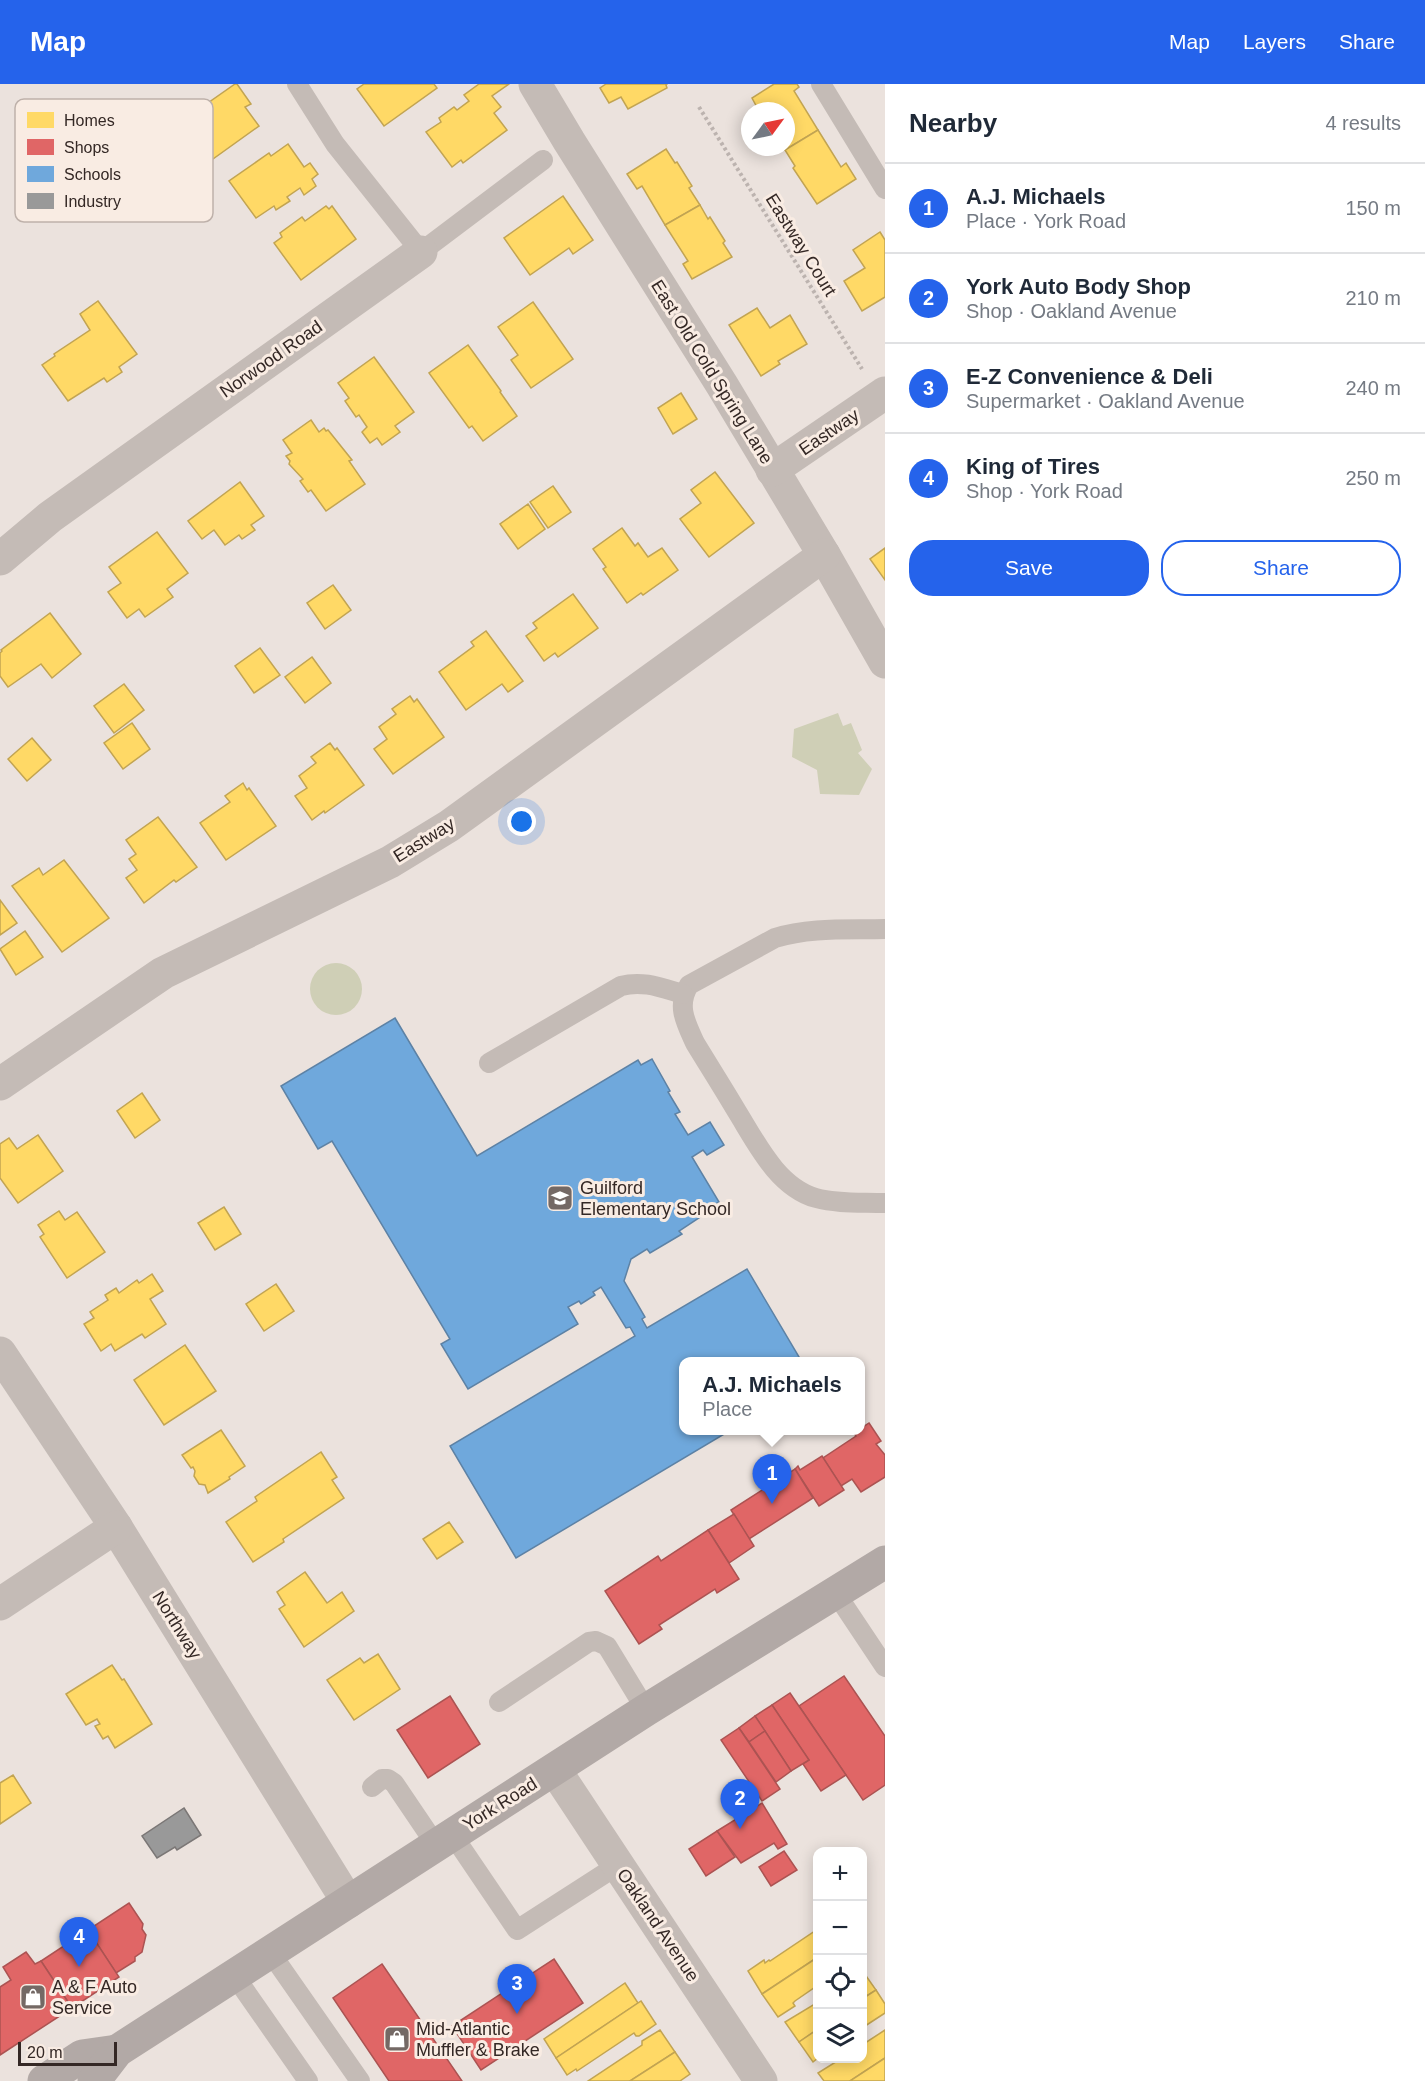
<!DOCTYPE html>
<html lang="en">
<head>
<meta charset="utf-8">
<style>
  body { margin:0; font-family:Helvetica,sans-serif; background:#f6f6f7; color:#1f2937 }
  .controls { position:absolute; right:18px; bottom:18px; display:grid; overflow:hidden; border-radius:12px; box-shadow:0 3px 15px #0003 }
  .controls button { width:54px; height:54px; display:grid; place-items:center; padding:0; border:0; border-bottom:2px solid #e0e1e3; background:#fff; color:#1f2937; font:30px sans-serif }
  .compass { position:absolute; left:741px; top:18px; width:54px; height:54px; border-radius:50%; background:#fff; box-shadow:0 3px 15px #0003; rotate:57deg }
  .scale { position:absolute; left:18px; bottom:15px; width:99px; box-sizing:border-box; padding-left:6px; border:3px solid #342825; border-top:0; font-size:16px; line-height:21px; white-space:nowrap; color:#342825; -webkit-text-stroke:4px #f9ece3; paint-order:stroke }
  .you { position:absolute; left:522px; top:738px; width:21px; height:21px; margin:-15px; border:4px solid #fff; border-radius:50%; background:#1a73e8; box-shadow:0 0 0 9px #1a73e833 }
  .badge { display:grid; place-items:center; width:39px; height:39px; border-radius:50%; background:#2563eb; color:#fff; font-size:20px; font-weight:700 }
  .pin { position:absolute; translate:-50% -50px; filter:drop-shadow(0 2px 3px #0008) }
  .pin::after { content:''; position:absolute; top:32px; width:21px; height:18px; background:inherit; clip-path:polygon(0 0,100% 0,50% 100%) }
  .popup { position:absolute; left:679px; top:1273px; width:186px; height:78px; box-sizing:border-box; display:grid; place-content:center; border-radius:12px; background:#fff; filter:drop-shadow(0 2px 4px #0005); font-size:20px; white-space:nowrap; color:#747a83 }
  .popup b { font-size:22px; color:#1f2937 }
  .popup::after { content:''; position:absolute; left:50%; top:100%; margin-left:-12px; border:12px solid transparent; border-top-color:#fff }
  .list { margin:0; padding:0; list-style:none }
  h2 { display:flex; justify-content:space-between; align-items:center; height:78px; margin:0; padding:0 24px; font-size:26px }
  h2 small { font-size:20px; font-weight:400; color:#747a83 }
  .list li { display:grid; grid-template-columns:39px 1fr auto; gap:18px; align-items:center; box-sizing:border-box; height:90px; padding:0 24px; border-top:2px solid #e0e1e3 }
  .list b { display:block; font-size:22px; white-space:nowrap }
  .list p { margin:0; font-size:20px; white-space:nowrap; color:#747a83 }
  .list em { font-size:20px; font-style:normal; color:#747a83 }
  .actions { display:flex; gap:12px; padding:18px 24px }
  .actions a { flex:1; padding:14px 0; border:2px solid #2563eb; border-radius:24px; text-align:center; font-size:21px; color:#2563eb }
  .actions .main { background:#2563eb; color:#fff }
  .icon { flex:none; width:33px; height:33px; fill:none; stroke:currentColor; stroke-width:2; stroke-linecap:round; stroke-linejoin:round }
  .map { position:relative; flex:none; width:885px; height:1997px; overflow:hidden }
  header { display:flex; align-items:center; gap:36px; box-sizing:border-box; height:84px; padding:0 30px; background:#2563eb; color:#fff }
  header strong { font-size:28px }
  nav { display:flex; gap:33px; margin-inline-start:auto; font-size:21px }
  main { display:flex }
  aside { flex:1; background:#fff }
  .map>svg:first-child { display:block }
  .green { fill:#cfcfb6 }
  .homes { fill:#ffd966; stroke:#c2a452; stroke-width:1.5 }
  .shops { fill:#e06666; stroke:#ac5352; stroke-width:1.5 }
  .schools { fill:#6fa8dc; stroke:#5d82a5; stroke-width:1.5 }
  .industry { fill:#999; stroke:#7b7776; stroke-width:1.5 }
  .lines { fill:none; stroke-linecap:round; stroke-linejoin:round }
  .path { stroke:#bcb3af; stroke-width:4; stroke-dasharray:3 3; stroke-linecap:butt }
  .lane { stroke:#c4bbb6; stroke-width:20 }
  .street { stroke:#c4bbb6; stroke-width:33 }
  .primary { stroke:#b2a9a6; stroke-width:33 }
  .labels { text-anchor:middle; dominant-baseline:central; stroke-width:6; stroke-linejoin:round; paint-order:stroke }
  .street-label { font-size:18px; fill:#342825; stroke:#f9ece3 }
  .poi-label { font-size:18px; fill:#342825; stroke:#f9ece3; text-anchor:start }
  .key { fill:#f9ece3; stroke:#beb1aa; stroke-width:1.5 }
  .key-label { font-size:16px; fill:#342825 }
</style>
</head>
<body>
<header>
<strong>Map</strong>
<nav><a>Map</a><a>Layers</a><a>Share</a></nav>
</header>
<main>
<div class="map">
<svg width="885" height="1997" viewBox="0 0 885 1997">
  <rect width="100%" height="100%" fill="#ebe2dd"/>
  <g class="green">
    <path d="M838,629L843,642L851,639L862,666L858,669L872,685L859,711L820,710L817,686L792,673L794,645Z"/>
    <circle cx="336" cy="905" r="26"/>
  </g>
  <g class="homes">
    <path d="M235,0H237L251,20L245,23L259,42L206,80L178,40Z"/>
    <path d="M364,0H434L437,4L384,42L357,5Z"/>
    <path d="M479,0H509L492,12L501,23L494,29L507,46L463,79L461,76L452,83L426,48L441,38L439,34L454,23L457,26L469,17L464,11Z"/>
    <path d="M606,0H667L666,1L667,4L628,25L621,13L609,19L600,4Z"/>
    <path d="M774,0H797L799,3L794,7L818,46L785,66L783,63H786V27H759L752,14Z"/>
    <path d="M101,27L119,50L104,61L87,38Z"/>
    <path d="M818,46L841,83L846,79L856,95L817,120L793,84L795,82L785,66Z"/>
    <path d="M288,60L304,83L310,79L318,90L312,95L316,102L304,111L300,104L287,113L290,117L276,126L274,122L256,134L229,97L269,69L271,72Z"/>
    <path d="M666,65L675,79L677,78L692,102L689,104L700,121L665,141L642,102L637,105L627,90Z"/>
    <path d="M563,112L593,156L573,170L569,164L530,191L504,154Z"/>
    <path d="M700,121L708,135L710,133L725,157L723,159L732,173L692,195L683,180L688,177L665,141Z"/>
    <path d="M326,122L329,125L332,122L356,155L301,196L274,159L282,153L280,149L302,133L305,137Z"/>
    <path d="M880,148L885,156V213L862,227L844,197L865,184L853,166Z"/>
    <path d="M98,217L137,270L119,283L122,288L107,298L104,294L68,317L42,281L55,272L54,270L90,246L80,230Z"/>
    <path d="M533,218L573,275L531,304L511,276L518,271L498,243Z"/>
    <path d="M757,224L770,244L790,231L807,260L778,277L780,280L761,292L729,241Z"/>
    <path d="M468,261L501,307L500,308L517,332L483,357L472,342L469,344L429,289Z"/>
    <path d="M374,273L414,328L395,342L400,348L382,361L377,354L370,359L362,348L367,343L359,331L356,333L345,317L349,314L338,299Z"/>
    <path d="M681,309L697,335L673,350L658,324Z"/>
    <path d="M311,336L319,348L324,344L326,347L328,346L352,376L349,377L365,400L326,427L311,406L308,408L300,397L303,395L289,380L290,377L286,372L292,369L283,356Z"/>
    <path d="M715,388L754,439L709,473L680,435L701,419L691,406Z"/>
    <path d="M240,398L264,432L251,441L255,446L242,455L239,451L225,461L214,446L202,455L188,437Z"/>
    <path d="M553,402L571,428L548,444L530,418Z"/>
    <path d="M528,420L545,445L518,465L500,440Z"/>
    <path d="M622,444L635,462L638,459L648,473L662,464L678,486L643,511L641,509L627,519L603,485L606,483L593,465Z"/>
    <path d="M157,448L188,489L167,505L173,513L145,533L139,525L127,534L108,508L121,499L109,483Z"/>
    <path d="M885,464V496L870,475Z"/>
    <path d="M333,501L351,526L325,545L307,519Z"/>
    <path d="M573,510L598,544L558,573L555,569L544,577L526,552L537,544L533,539Z"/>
    <path d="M50,529L81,570L52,594L41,580L8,603L0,592V569L2,567L1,566Z"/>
    <path d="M486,547L523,597L508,608L502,600L466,626L439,588L474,562L471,558Z"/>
    <path d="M260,564L280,591L254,609L235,582Z"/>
    <path d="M312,573L331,599L305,619L285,593Z"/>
    <path d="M124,600L144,626L114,649L94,622Z"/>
    <path d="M410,612L414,618L417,615L444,653L393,690L374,665L387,655L379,643L396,630L392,625Z"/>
    <path d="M132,639L150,665L123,685L104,659Z"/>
    <path d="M32,654L51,676L27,697L8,675Z"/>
    <path d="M330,659L335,666L337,664L364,701L325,729L324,727L312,736L295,712L307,704L299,692L316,679L311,673Z"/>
    <path d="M243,699L247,706L249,704L276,742L226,776L200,739L230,718L225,712Z"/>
    <path d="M158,733L197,783L176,798L174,796L144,819L126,794L137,786L129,775L136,770L126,756Z"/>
    <path d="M64,776L109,834L62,868L12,802L39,784L43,791Z"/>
    <path d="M0,816L17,839L0,851Z"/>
    <path d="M25,847L43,873L16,891L0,865Z"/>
    <path d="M142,1009L160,1036L135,1054L117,1027Z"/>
    <path d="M38,1051L63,1087L18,1119L0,1094V1060L9,1054L17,1065Z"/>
    <path d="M224,1123L241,1150L215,1166L198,1139Z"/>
    <path d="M59,1127L65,1136L77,1128L105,1168L67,1194L40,1153L44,1150L38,1141Z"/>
    <path d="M152,1190L163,1207L150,1215L166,1240L145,1254L142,1250L115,1267L111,1260L101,1267L84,1240L94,1234L90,1228L108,1216L105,1211L116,1204L119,1209L137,1196L139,1199Z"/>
    <path d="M276,1200L294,1227L264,1247L246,1220Z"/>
    <path d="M185,1261L216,1307L164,1341L134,1296Z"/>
    <path d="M221,1346L245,1382L229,1393L230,1395L208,1409L205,1401L199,1400L194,1392L195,1387L193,1383L191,1384L182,1371Z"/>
    <path d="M321,1368L337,1393L332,1396L344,1414L283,1455L284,1458L253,1478L226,1438L257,1417L255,1413Z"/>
    <path d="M449,1438L463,1458L437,1475L423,1455Z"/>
    <path d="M305,1488L327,1519L342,1508L354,1527L304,1563L279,1525L285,1521L277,1508Z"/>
    <path d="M378,1570L400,1605L354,1636L327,1596L360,1574L364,1579Z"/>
    <path d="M112,1581L122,1596L124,1595L152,1640L115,1664L108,1652L103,1655L95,1642L100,1640L97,1635L86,1641L66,1610Z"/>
    <path d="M13,1691L31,1719L0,1740V1699Z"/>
    <path d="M818,1845V1873L762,1910L748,1887L764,1876L765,1879L769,1876L770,1877Z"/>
    <path d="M818,1873V1901L795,1917L793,1919L795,1922L778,1933L762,1910Z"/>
    <path d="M864,1889L876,1906L862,1915V1890Z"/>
    <path d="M625,1899L638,1919L556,1974L544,1955Z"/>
    <path d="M876,1906L885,1920V1929L862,1944V1915Z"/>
    <path d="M641,1917L656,1940L639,1952H636L634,1949L577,1987L576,1985L567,1991L556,1974Z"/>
    <path d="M818,1918V1945L799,1958L785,1938Z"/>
    <path d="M818,1945V1974L813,1978L799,1958Z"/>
    <path d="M660,1946L675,1968L630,1997H588L642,1961V1957Z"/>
    <path d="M885,1946V1974L850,1997H824L818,1989L842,1974H862V1961Z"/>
    <path d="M675,1968L690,1990L680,1997H630Z"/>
    <path d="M885,1974V1997H850Z"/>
  </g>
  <g class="shops">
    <path d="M869,1339L881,1357L876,1360L885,1371V1393L861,1408L852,1395L841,1402L823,1374L856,1352L854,1349L860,1346V1345Z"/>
    <path d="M822,1372L844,1406L819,1422L795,1385L798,1382L800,1386Z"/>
    <path d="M795,1385L813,1414L749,1455L731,1426Z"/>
    <path d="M734,1430L754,1462L729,1479L708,1446Z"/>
    <path d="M708,1446L739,1495L717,1509L715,1505L659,1541L662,1545L639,1560L605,1507L658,1472L661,1477Z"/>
    <path d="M844,1592L885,1652V1701L863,1716L799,1622Z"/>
    <path d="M790,1609L846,1691L821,1707L803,1680L809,1676L772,1621Z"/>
    <path d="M450,1612L480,1660L428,1694L397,1646Z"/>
    <path d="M772,1621L809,1676L791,1687L755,1632Z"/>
    <path d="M755,1632L765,1647L749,1658L739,1644Z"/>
    <path d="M739,1644L780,1705L762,1717L721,1656Z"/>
    <path d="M765,1647L791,1687L776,1698L749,1658Z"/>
    <path d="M762,1719L787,1760L778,1765L774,1759L741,1779L717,1747Z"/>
    <path d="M717,1747L735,1773L706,1792L689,1765Z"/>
    <path d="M784,1767L797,1786L771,1802L759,1783Z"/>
    <path d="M129,1819L143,1840L142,1845L146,1851L142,1868L135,1873V1877L116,1889L88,1846Z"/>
    <path d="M88,1846L119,1893L72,1924L41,1877Z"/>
    <path d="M26,1868L35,1880L41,1877L72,1924L0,1971V1903L11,1896L3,1883Z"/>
    <path d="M554,1875L583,1919L481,1986L452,1942Z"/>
    <path d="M382,1880L462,1997H389L333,1914Z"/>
  </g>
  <path class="schools" d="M395,934L477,1072L638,976L641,981L652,975L670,1007L668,1008L680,1028L675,1030L688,1051L710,1038L724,1061L707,1071L703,1066L692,1073L719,1118L710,1123L711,1126L679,1147L682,1150L650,1169L647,1165L631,1175L624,1197L645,1233L642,1235L647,1244L747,1185L802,1278H684V1346H731L516,1474L450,1362L635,1252L630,1243L626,1244L601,1203L593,1208L595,1211L581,1220L579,1217L568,1223L578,1240L468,1305L441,1260L450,1255L332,1057L318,1065L281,1002Z"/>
  <path class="industry" d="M184,1724L201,1751L177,1766L175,1763L157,1774L142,1752Z"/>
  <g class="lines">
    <path class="path" d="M699,23L862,285"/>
    <g class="lane">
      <path d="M297,0L335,60L421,168L543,76"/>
      <path d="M821,0L885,105"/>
      <path d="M885,845C849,846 810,843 775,854L689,901C676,922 686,939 695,959C709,982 723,1004 736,1026C756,1058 777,1103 816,1114C838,1120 862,1118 885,1119"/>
      <path d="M489,979L621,902C643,896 662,904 683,910"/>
      <path d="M835,1508L885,1583"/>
      <path d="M499,1618L589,1558L596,1557L607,1562L646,1626"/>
      <path d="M372,1703L382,1695H388L394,1699L436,1761"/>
      <path d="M452,1750L517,1846L618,1781"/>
      <path d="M270,1868L360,1997"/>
      <path d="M234,1891L308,1997"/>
    </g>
    <g class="street">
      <path d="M535,0L569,57L722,301L824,471L885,578"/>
      <path d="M772,386L885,309"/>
      <path d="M0,475L50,433L421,168"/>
      <path d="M0,1000L163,889L390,778L449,742L824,471"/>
      <path d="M0,1269L116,1443L348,1818"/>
      <path d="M0,1520L116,1443"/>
      <path d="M555,1686L761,1997"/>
    </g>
    <g class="primary">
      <path d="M44,1997L82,1972L117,1967"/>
      <path d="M94,1997L117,1967L646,1626L885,1478"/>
    </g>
  </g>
  <defs>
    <symbol id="school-square" viewBox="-11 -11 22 22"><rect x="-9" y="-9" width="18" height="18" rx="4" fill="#746965" stroke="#f9ece3"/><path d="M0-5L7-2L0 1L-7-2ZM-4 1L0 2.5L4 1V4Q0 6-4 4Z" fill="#fff"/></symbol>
    <symbol id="shop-square" viewBox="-11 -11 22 22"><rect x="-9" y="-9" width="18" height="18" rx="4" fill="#746965" stroke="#f9ece3"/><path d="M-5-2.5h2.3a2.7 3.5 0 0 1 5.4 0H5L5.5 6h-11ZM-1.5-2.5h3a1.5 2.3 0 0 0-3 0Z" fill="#fff"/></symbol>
  </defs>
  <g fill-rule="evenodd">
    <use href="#school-square" x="545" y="1099" width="30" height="30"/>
    <use href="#shop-square" x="18" y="1898" width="30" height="30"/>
    <use href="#shop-square" x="382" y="1940" width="30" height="30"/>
  </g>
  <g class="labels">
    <g class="street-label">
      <text transform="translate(801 161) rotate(58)">Eastway Court</text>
      <text transform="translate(271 275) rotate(-35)">Norwood Road</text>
      <text transform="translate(712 288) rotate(58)">East Old Cold Spring Lane</text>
      <text transform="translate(829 348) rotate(-34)">Eastway</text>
      <text transform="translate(424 756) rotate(-32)">Eastway</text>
      <text transform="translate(177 1541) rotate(58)">Northway</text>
      <text transform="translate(500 1720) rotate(-32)">York Road</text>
      <text transform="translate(658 1841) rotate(56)">Oakland Avenue</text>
    </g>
    <g class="poi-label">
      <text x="580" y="1104">Guilford<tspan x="580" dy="21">Elementary School</tspan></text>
      <text x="52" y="1903">A &amp; F Auto<tspan x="52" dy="21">Service</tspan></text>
      <text x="416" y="1945">Mid-Atlantic<tspan x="416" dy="21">Muffler &amp; Brake</tspan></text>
    </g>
  </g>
  <rect x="15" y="15" width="198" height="123" rx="9" class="key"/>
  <rect x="27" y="28" width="27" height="16" fill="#ffd966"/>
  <rect x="27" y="55" width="27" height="16" fill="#e06666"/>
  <rect x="27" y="82" width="27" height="16" fill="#6fa8dc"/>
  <rect x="27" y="109" width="27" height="16" fill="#999"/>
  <g class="key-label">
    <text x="64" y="42">Homes</text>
    <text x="64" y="69">Shops</text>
    <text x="64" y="96">Schools</text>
    <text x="64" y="123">Industry</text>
  </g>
</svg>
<div class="controls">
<button>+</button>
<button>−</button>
<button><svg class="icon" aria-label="locate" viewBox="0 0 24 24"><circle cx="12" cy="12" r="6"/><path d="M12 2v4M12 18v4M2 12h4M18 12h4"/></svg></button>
<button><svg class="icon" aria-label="layers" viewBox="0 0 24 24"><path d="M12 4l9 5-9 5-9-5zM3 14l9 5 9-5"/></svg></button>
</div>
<svg class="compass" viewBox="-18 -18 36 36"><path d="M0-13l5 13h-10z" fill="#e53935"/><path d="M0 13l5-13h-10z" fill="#747a83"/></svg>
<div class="scale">20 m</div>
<div class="you"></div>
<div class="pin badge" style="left:772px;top:1420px">1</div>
<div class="popup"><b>A.J. Michaels</b>Place</div>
<div class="pin badge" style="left:740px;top:1745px">2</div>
<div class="pin badge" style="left:517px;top:1930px">3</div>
<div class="pin badge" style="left:79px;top:1883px">4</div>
</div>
<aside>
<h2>Nearby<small>4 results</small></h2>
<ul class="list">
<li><span class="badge">1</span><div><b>A.J. Michaels</b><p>Place · York Road</p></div><em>150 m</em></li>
<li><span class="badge">2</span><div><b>York Auto Body Shop</b><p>Shop · Oakland Avenue</p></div><em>210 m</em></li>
<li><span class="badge">3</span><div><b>E-Z Convenience &amp; Deli</b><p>Supermarket · Oakland Avenue</p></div><em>240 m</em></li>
<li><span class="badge">4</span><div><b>King of Tires</b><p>Shop · York Road</p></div><em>250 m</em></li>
</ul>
<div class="actions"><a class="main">Save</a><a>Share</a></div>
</aside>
</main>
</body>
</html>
